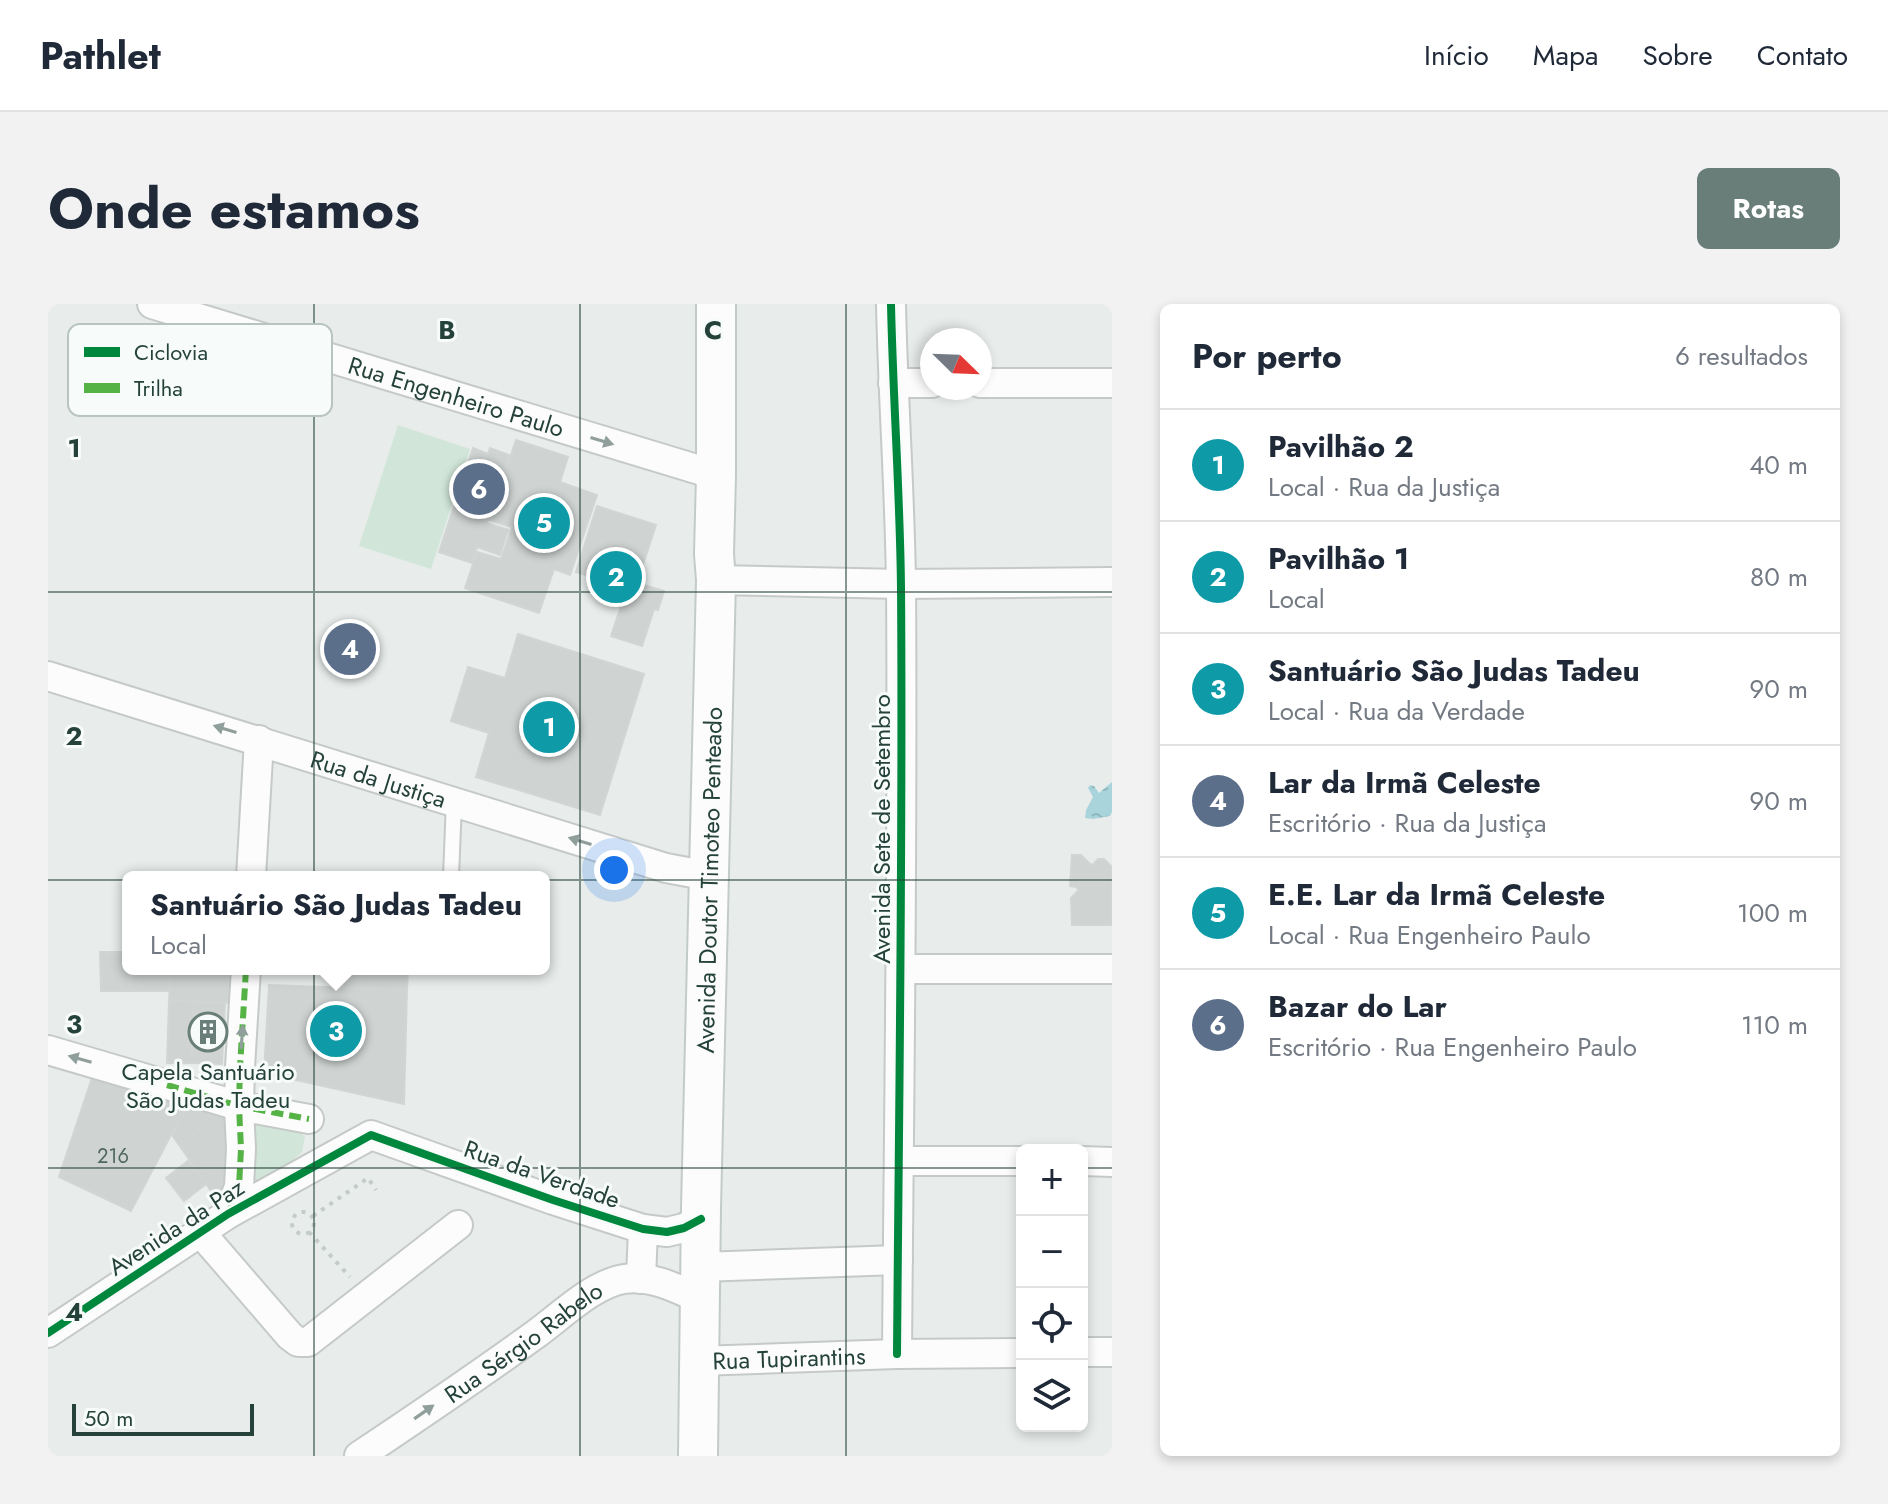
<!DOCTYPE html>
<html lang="pt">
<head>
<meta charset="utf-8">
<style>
  body { margin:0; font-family:Jost,sans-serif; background:#f2f2f3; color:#1f2937 }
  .controls { position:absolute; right:24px; bottom:24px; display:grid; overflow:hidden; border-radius:12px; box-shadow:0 4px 12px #0003 }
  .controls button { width:72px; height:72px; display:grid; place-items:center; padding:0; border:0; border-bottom:2px solid #e0e1e3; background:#fff; color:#1f2937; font:40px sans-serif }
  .compass { position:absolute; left:872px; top:24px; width:72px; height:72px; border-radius:50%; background:#fff; box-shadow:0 4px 12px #0003; rotate:113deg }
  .scale { position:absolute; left:24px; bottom:20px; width:182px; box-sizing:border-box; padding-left:8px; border:4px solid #24423a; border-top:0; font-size:22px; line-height:28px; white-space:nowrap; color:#24423a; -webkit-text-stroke:6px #f7fbf9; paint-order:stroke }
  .you { position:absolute; left:566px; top:566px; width:28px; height:28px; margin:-20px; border:6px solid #fff; border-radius:50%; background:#1a73e8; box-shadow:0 0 0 12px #1a73e833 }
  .badge { display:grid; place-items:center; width:52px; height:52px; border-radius:50%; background:#697e78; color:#fff; font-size:26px; font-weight:700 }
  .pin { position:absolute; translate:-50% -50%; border:4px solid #fff; box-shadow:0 2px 8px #0006 }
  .popup { position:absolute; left:74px; top:567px; width:428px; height:104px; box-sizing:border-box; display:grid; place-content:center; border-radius:12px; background:#fff; filter:drop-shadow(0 2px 6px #0005); font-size:26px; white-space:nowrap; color:#747a83 }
  .popup b { font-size:30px; color:#1f2937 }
  .popup::after { content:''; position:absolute; left:50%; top:100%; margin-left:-16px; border:16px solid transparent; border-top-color:#fff }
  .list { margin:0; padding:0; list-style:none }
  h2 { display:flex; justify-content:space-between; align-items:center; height:104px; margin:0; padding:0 32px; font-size:34px }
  h2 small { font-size:26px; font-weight:400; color:#747a83 }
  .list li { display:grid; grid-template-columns:52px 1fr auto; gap:24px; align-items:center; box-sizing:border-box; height:112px; padding:0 32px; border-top:2px solid #e0e1e3 }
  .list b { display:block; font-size:30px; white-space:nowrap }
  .list p { margin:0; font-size:26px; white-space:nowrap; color:#747a83 }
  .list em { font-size:26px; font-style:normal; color:#747a83 }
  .icon { flex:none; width:44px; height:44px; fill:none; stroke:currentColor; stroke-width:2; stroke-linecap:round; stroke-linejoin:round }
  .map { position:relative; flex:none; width:1064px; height:1152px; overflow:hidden; border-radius:12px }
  header { display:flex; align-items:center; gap:48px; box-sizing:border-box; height:112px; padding:0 40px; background:#fff; border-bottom:2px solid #e0e1e3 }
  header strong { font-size:38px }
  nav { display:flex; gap:44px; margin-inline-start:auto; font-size:28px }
  .intro { display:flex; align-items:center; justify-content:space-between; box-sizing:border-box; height:192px; padding:0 48px }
  h1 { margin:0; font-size:56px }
  .button { padding:20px 36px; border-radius:12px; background:#697e78; color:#fff; font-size:28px; font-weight:700 }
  main { display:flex; gap:48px; padding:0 48px }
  aside { flex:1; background:#fff; border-radius:12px; box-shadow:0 4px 12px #0003 }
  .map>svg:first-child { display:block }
  .green { fill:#d1e6d8 }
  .water { fill:url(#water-ripples) }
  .building { fill:#cfd4d2; stroke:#d1d6d4; stroke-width:2 }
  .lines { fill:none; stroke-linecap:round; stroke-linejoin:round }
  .lane-casing { stroke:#c5cac8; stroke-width:18 }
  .street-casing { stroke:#c5cac8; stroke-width:32 }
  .secondary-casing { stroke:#c3cbc8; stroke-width:42 }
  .path { stroke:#c3ccca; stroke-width:4; stroke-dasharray:4 6; stroke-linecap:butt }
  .lane { stroke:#fcfcfc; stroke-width:14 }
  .street { stroke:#fcfcfc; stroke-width:28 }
  .secondary { stroke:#fcfcfc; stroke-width:38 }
  .quiet { stroke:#55b346; stroke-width:6; stroke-dasharray:12 6; stroke-linecap:butt }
  .cycleway-casing { stroke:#f7fbf9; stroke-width:13 }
  .cycleway { stroke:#00873e; stroke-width:8 }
  .oneway { fill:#909f9b }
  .grid { fill:none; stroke:#24423a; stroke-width:2; stroke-opacity:0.55 }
  .labels { text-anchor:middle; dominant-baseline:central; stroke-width:6; stroke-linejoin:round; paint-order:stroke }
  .number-label { font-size:20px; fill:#506761 }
  .street-label { font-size:24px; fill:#24423a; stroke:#f7fbf9 }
  .poi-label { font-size:24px; fill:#24423a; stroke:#f7fbf9 }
  .key { fill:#f7fbf9; stroke:#b8c4c0; stroke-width:2 }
  .key-label { font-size:22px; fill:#24423a }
  .grid-label { font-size:26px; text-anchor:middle; font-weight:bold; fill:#24423a; stroke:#f7fbf9; stroke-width:6; stroke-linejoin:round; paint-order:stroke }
</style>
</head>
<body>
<header>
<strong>Pathlet</strong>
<nav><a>Início</a><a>Mapa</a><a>Sobre</a><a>Contato</a></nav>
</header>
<div class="intro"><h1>Onde estamos</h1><a class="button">Rotas</a></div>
<main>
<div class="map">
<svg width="1064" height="1152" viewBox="0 0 1064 1152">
  <defs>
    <pattern id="water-ripples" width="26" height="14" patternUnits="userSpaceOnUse" patternTransform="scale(2)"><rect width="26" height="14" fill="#a9d4db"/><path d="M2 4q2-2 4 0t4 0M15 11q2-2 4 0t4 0" fill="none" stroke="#91b7bd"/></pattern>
  </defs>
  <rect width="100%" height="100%" fill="#e8edeb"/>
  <g class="green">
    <path d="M350,121L422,145L383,265L311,242Z"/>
    <path d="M228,816L247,823L257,833L254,848L209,887L203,880L207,820Z"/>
  </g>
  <path class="water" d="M1064,478V508L1062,512L1045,515L1037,514L1038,506L1045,493L1040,484L1042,481L1046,482L1051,489Z"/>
  <g class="building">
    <path d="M468,136L520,153L512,178L549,191L522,271L506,265L491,309L417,284L429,248L453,255L464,223L441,216Z"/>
    <path d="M425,144L440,150L442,144L461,151L439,219L460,226L452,251L429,243L424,259L391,248Z"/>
    <path d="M549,202L608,221L589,279L616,287L610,306L606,305L594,342L563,332L579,284L528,268Z"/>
    <path d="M470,330L596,370L552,511L428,473L441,429L403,417L420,363L457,374Z"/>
    <path d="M1024,551H1033L1042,560L1045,561L1050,555H1056L1064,563V621H1024L1023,594L1031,586L1028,583L1022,582Z"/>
    <path d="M52,648H80L83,687H53Z"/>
    <path d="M82,665H123L122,687H83Z"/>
    <path d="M123,665H187L186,699L121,696Z"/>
    <path d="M272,665H360L359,686L289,683L290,666Z"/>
    <path d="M221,681L359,686L356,800L216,769Z"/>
    <path d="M121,697L146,698L144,759H119Z"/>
    <path d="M146,698L177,699L174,760L144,759Z"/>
    <path d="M46,768L142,795L83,907L11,873Z"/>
    <path d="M142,795L169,801L134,845L124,831Z"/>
    <path d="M169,801L181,813L183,888L172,900L134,845Z"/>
    <path d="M140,857L158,880L136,897L118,874Z"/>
  </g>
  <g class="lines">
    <defs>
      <path id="lane" d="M403,573L406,497"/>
      <g id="street">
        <path id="s1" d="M104,0L668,171"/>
        <path d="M843,0C845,95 852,189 853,283C855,539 851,794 849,1050"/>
        <path d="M845,79H884"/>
        <path d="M932,79H1064"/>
        <path d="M668,276L853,280L1064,278"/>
        <path id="s2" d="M0,372L618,564L661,572"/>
        <path d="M203,573L211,436"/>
        <path d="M853,665H1064"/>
        <path d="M0,746L191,802L261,815"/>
        <path d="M851,857H974"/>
        <path d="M1034,857L1064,858"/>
        <path d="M180,910L191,883L193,845L191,802L192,763L198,665"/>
        <path d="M153,929L242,1032L250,1038H260L410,921"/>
        <path d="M653,963L850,956"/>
        <path d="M593,975L595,925"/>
        <path d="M0,1029L180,910L323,831L505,896L595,925L619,928L636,924L653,915"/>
        <path d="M1034,1048H1064"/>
        <path id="s3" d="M651,1057L849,1050L974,1049"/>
        <path id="s4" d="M311,1152C371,1112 430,1072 488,1030C513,1012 545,980 576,975C603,971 628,984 652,995"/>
      </g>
      <g id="secondary">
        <path id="s5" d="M650,1152L653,904L668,276L666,250L668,171V0"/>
      </g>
    </defs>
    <use href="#lane" class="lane-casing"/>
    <use href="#street" class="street-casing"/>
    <use href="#secondary" class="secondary-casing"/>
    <g class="path">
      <circle cx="255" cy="919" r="11"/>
      <path d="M265,912L320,874L328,886"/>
      <path d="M261,928L302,973"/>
    </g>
    <use href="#lane" class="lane"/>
    <use href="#street" class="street"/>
    <use href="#secondary" class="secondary"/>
    <g class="quiet">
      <path d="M119,781L191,802L261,815"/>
      <path d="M180,910L191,883L193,845L191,802L192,763L198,665"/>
    </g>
    <defs>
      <g id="cycleway">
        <path d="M843,0C845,95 852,189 853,283C855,539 851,794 849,1050"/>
        <path d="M0,1029L180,910L323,831L505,896L595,925L619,928L636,924L653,915"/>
      </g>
    </defs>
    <use href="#cycleway" class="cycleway-casing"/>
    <use href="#cycleway" class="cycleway"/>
  </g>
  <defs><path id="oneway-solid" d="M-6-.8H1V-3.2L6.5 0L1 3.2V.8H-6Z" transform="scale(2)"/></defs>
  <g class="oneway">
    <use href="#oneway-solid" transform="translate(554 137) rotate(17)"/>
    <use href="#oneway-solid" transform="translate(177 425) rotate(-163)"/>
    <use href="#oneway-solid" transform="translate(532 537) rotate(-163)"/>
    <use href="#oneway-solid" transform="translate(194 733) rotate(-86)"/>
    <use href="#oneway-solid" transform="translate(32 755) rotate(-164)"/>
    <use href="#oneway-solid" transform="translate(376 1108) rotate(-35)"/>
  </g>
  <path class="grid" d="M266,0V1152M532,0V1152M798,0V1152M0,288H1064M0,576H1064M0,864H974M1034,864H1064"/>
  <defs>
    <symbol id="building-ring" viewBox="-11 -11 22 22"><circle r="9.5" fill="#f7fbf9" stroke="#697e78" stroke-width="1.5"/><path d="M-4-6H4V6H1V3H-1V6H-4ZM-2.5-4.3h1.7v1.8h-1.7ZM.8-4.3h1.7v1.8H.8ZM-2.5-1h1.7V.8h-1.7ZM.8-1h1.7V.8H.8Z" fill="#697e78"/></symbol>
  </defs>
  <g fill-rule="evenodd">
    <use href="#building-ring" x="138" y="706" width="44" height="44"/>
  </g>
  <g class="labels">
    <g class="number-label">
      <text x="65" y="852">216</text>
    </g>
    <g class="street-label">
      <text stroke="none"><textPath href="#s1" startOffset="318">Rua Engenheiro Paulo</textPath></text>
      <text stroke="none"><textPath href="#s2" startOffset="346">Rua da Justiça</textPath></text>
      <text transform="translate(833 525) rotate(-90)">Avenida Sete de Setembro</text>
      <text stroke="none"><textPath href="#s5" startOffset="576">Avenida Doutor Timoteo Penteado</textPath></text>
      <text transform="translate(494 870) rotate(19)">Rua da Verdade</text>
      <text transform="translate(128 923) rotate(-33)">Avenida da Paz</text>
      <text stroke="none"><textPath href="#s4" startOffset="200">Rua Sérgio Rabelo</textPath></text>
      <text stroke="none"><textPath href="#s3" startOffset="90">Rua Tupirantins</textPath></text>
    </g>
    <g class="poi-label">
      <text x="160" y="767">Capela Santuário<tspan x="160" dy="28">São Judas Tadeu</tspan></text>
    </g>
  </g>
  <rect x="20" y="20" width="264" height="92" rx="12" class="key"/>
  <rect x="36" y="43" width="36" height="10" fill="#00873e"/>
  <rect x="36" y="79" width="36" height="10" fill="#55b346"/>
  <g class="key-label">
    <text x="86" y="56">Ciclovia</text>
    <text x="86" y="92">Trilha</text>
  </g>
  <g class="grid-label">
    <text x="399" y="35">B</text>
    <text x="665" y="35">C</text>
    <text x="26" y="153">1</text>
    <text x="26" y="441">2</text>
    <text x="26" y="729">3</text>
    <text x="26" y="1017">4</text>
  </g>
</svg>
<div class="controls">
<button>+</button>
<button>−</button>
<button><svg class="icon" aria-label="locate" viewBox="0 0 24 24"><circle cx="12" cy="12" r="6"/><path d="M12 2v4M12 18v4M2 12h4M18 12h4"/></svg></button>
<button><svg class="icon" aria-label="layers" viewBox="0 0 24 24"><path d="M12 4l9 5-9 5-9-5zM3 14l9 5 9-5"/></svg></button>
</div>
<svg class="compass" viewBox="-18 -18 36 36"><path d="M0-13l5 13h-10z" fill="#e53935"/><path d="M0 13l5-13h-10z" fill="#747a83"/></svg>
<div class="scale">50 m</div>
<div class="you"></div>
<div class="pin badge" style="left:501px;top:423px;background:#0f9aa8">1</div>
<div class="pin badge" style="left:568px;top:273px;background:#0f9aa8">2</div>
<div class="pin badge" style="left:288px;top:727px;background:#0f9aa8">3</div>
<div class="popup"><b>Santuário São Judas Tadeu</b>Local</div>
<div class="pin badge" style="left:302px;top:345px;background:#5c6f8a">4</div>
<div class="pin badge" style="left:496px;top:219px;background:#0f9aa8">5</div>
<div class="pin badge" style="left:431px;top:185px;background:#5c6f8a">6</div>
</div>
<aside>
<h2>Por perto<small>6 resultados</small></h2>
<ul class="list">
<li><span class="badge" style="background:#0f9aa8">1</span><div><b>Pavilhão 2</b><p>Local · Rua da Justiça</p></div><em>40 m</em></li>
<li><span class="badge" style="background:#0f9aa8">2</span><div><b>Pavilhão 1</b><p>Local</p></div><em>80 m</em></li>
<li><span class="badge" style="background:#0f9aa8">3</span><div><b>Santuário São Judas Tadeu</b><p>Local · Rua da Verdade</p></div><em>90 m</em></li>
<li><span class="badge" style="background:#5c6f8a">4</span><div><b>Lar da Irmã Celeste</b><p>Escritório · Rua da Justiça</p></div><em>90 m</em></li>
<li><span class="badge" style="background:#0f9aa8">5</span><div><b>E.E. Lar da Irmã Celeste</b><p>Local · Rua Engenheiro Paulo</p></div><em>100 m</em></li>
<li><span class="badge" style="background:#5c6f8a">6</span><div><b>Bazar do Lar</b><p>Escritório · Rua Engenheiro Paulo</p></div><em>110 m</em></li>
</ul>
</aside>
</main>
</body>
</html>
